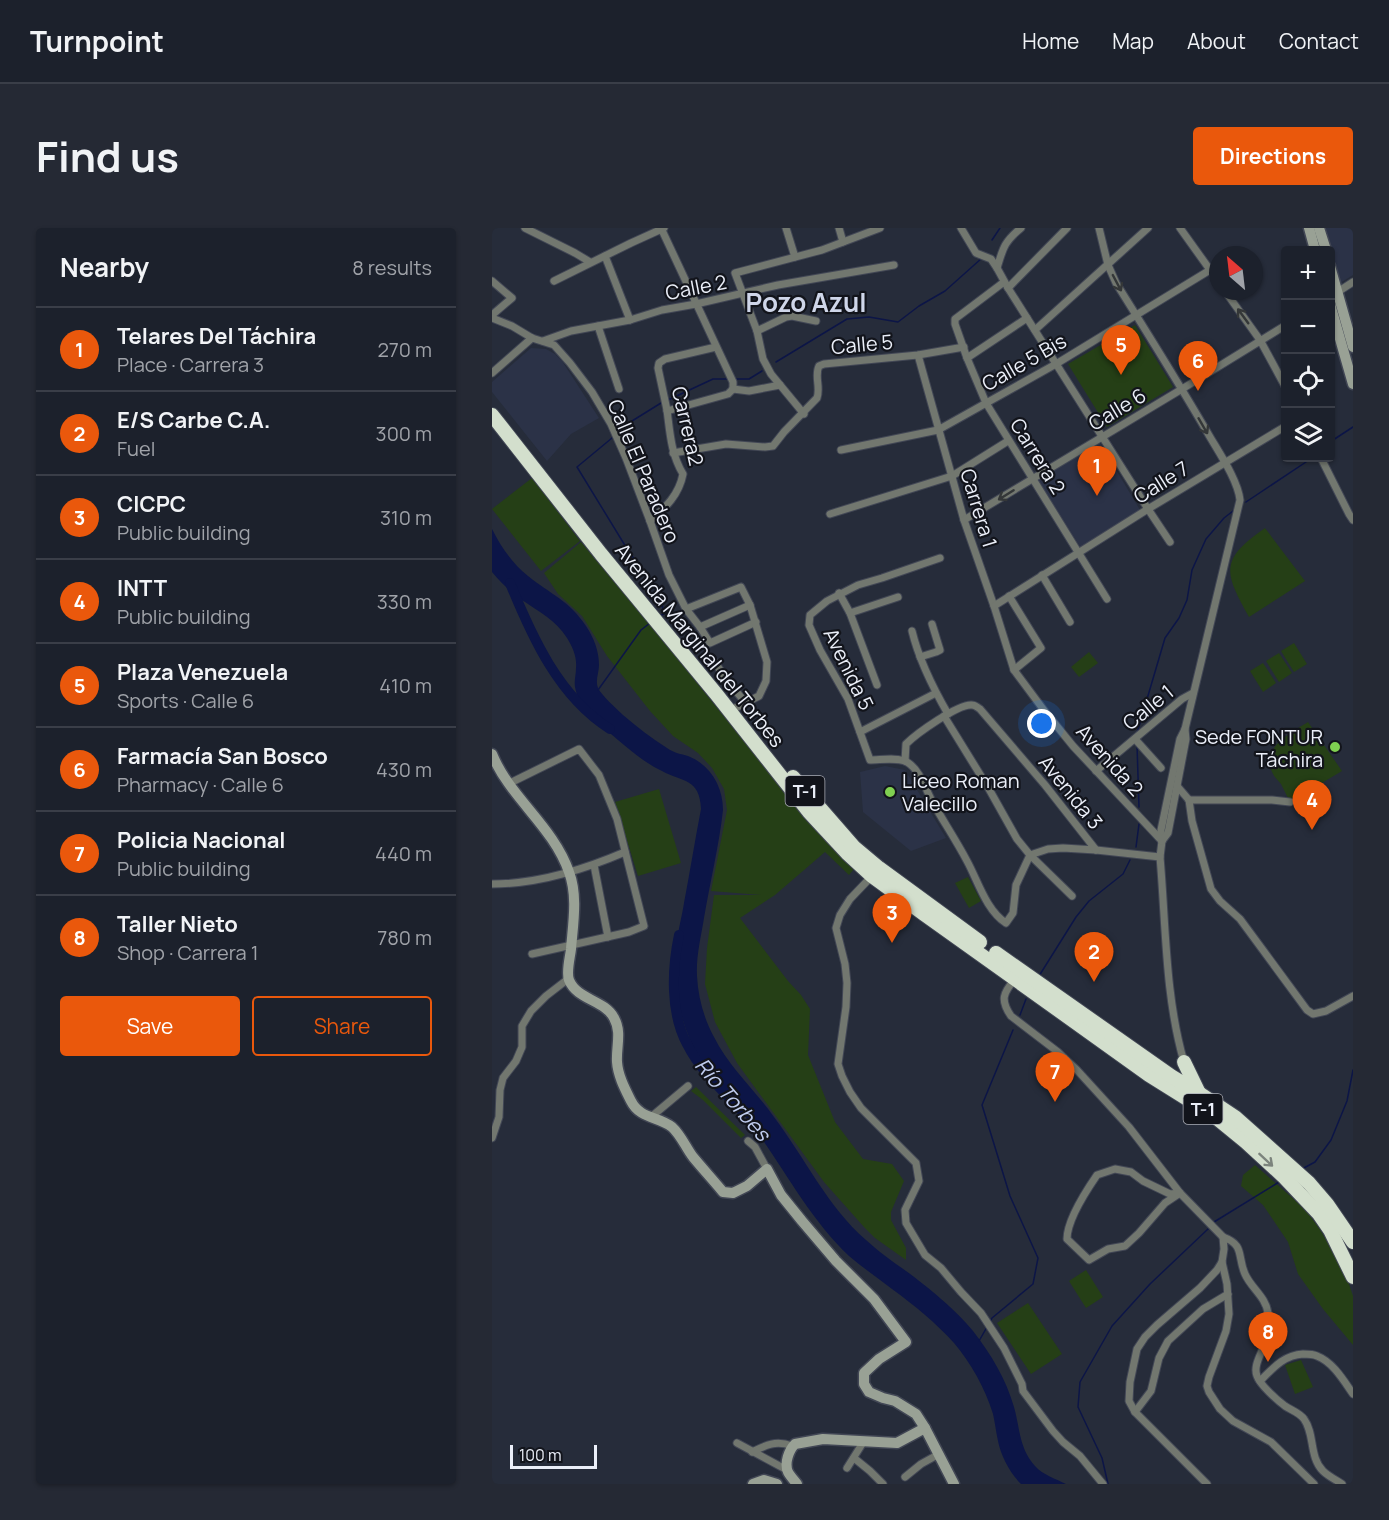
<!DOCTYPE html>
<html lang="en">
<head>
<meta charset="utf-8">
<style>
  body { margin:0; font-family:Manrope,sans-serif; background:#252934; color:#f1f3f6 }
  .controls { position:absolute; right:18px; top:18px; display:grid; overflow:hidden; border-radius:6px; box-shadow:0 2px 4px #0004 }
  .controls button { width:54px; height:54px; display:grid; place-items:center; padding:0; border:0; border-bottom:2px solid #3a3e48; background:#1c212c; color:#f1f3f6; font:30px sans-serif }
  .compass { position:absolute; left:717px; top:18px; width:54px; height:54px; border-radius:50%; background:#1c212c; box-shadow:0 2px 4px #0004; rotate:332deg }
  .scale { position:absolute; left:18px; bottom:15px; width:87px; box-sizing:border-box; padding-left:6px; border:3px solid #ebeff9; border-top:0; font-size:16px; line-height:21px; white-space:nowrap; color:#ebeff9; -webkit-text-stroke:4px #12141b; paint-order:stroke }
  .you { position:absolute; left:550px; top:496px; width:21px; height:21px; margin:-15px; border:4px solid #fff; border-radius:50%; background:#1a73e8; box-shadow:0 0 0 9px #1a73e833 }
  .badge { display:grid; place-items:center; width:39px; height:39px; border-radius:50%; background:#ea580c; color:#fff; font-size:20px; font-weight:700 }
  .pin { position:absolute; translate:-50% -50px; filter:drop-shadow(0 2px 3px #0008) }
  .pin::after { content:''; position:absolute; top:32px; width:21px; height:18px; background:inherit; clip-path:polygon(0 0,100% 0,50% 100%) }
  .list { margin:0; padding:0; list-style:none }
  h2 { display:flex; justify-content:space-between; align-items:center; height:78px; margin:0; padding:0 24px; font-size:26px }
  h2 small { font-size:20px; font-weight:400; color:#a0a3a9 }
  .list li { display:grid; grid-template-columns:39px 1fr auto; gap:18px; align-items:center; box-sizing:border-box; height:84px; padding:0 24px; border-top:2px solid #3a3e48 }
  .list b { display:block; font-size:22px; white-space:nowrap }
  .list p { margin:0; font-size:20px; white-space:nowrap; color:#a0a3a9 }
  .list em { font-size:20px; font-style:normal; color:#a0a3a9 }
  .actions { display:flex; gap:12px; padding:18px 24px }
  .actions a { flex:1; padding:14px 0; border:2px solid #ea580c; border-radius:6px; text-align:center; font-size:21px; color:#ea580c }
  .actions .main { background:#ea580c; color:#fff }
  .icon { flex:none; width:33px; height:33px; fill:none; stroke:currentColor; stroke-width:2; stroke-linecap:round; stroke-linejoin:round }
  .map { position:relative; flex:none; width:861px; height:1256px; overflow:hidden; border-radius:6px }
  header { display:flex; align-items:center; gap:36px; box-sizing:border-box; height:84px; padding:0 30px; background:#1c212c; border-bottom:2px solid #3a3e48 }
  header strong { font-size:28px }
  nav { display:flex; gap:33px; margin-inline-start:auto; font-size:21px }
  .intro { display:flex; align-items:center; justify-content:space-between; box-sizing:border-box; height:144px; padding:0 36px }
  h1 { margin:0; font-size:42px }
  .button { padding:15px 27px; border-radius:6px; background:#ea580c; color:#fff; font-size:21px; font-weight:700 }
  main { display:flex; gap:36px; padding:0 36px }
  aside { flex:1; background:#1c212c; border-radius:6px; box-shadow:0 2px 4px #0004 }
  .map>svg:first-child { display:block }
  .built { fill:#2b3247 }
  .green { fill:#253f16 }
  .water { fill:#0c1547 }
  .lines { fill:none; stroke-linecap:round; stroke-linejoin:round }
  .stream { stroke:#0c1547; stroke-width:1.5 }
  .river { stroke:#0c1547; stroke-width:10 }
  .street-casing { stroke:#424755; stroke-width:9 }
  .secondary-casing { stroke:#424755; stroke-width:13 }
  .highway-casing { stroke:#424755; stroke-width:16 }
  .street { stroke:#72776f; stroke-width:7 }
  .secondary { stroke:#99a195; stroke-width:10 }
  .highway { stroke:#d3dfcd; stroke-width:14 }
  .oneway { stroke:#343738 }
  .oneway2 { stroke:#7c847d }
  .poi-dot { fill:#80d051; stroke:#12141b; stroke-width:2 }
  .labels { text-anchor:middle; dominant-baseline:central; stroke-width:4.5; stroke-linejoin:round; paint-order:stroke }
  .shield { fill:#12141b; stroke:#aaadb6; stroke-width:1.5 }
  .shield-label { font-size:18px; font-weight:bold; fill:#ebeff9 }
  .street-label { font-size:20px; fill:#ebeff9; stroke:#12141b }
  .poi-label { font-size:20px; fill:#ebeff9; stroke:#12141b; text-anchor:end }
  .water-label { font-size:21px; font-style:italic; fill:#c0cdef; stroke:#12141b }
  .district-label { font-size:26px; font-weight:bold; fill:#cfd6e9; stroke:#12141b }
</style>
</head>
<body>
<header>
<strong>Turnpoint</strong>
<nav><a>Home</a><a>Map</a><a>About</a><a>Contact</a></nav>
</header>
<div class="intro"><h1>Find us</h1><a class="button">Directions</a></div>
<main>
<aside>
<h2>Nearby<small>8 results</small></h2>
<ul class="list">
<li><span class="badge">1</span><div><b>Telares Del Táchira</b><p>Place · Carrera 3</p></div><em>270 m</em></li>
<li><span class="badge">2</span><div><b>E/S Carbe C.A.</b><p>Fuel</p></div><em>300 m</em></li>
<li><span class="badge">3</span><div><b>CICPC</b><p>Public building</p></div><em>310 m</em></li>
<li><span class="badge">4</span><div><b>INTT</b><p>Public building</p></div><em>330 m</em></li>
<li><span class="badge">5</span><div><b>Plaza Venezuela</b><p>Sports · Calle 6</p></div><em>410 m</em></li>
<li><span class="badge">6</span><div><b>Farmacía San Bosco</b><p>Pharmacy · Calle 6</p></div><em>430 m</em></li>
<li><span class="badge">7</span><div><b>Policia Nacional</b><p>Public building</p></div><em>440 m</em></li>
<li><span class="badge">8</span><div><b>Taller Nieto</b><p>Shop · Carrera 1</p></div><em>780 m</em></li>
</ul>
<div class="actions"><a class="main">Save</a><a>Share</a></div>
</aside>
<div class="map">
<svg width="861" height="1256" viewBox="0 0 861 1256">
  <rect width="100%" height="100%" fill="#262c3a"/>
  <g class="built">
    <path d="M833,0H861V47L848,55Z"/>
    <path d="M39,120L54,121L63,126L70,133L107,190L79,206L55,233L0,164V154Z"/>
    <path d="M608,215L648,282L589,320L546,252Z"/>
    <path d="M393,538L413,542L454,610L419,623L371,584L368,544Z"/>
  </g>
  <g class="green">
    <path d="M643,97L681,159L615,199L576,136Z"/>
    <path d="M40,250L88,313L49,343L0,281Z"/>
    <path d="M773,300L813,353L757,389C732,344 727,332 773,300Z"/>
    <path d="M89,314L176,419L312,588L362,641L357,647L333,624L283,667L248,690L296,753L309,767L318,781L316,827L343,894L371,931L400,936L412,953L399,984V992L414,1020V1032L383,1010L372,999L332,954L245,835L223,794L213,756L215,720L222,667H269L219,663L235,582L232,561L220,540L206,525L181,508L158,483L115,428L90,388L66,366L52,345Z"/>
    <path d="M802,415L815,436L802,444L789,423Z"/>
    <path d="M597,424L606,435L587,449L579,439Z"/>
    <path d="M787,425L800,445L787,454L774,433Z"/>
    <path d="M771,435L784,455L771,464L758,443Z"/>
    <path d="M816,494L850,543L798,574C795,568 792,562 789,556C786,552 782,549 780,544C769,519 799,505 816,494Z"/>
    <path d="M167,561L189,635L146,648L123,574Z"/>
    <path d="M476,649L489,673L477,680L463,655Z"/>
    <path d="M204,859L253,907L249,910L211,872L199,863Z"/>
    <path d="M763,937L813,981L829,1003L845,1032L857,1056L861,1068V1117L831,1081L806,1046L796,1014L771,977L749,958L751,947Z"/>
    <path d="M594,1042L611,1069L594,1080L577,1053Z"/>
    <path d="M536,1075L570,1126L539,1146L505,1095Z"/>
    <path d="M809,1132L821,1159L803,1166L793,1137Z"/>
  </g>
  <path class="water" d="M0,301C9,319 20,335 36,348C58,366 77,372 94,398C102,410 107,423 107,437C107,445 103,452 106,460C110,468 124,480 131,487C145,499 159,510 175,520C182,525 189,526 196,528C219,537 231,559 231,582C227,618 218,654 212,690C209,709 204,728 205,748C206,769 212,791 222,809C237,839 263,862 282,889C313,930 335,978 374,1012C387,1024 400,1033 414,1043C436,1059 464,1082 481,1103C499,1126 514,1151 522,1179C528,1200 527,1220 543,1238C551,1247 564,1251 574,1256H529C518,1245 509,1228 506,1213C504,1204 503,1195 501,1186C493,1160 479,1135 462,1115C444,1095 422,1077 400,1061C386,1050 371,1040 357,1028C319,992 295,946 265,904C248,879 225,858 209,833C188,798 179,756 185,715C186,702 190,688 192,675C198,643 203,612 209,581C208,550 190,554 170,543C157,537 144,527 132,517C116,503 86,481 83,459C82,452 84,447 84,440C85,429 81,420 75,410C64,392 47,384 30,372C19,364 9,355 0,344Z"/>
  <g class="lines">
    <g class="stream">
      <path d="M500,12L508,0"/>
      <path d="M284,134L355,91L377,89L406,94L427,78L453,63L490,30"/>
      <path d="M244,151H257L270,143"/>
      <path d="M176,172L221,151H236"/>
      <path d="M126,205L140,193L169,175"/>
      <path d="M120,210L85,239L137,324L152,344L168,368L172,386L169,387"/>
      <path d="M838,214L861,199"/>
      <path d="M754,274L820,230"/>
      <path d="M106,462L149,402L158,395"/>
      <path d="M645,505L673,410L687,390L695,372L700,342L709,322L714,311L732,290L741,283"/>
      <path d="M645,517L647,579"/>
      <path d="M644,619L647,596"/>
      <path d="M547,748L584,689L597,673L631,646L638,632"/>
      <path d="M528,787L534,771"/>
      <path d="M810,941L823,934L839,912L855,873L861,842"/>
      <path d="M722,994L787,954"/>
      <path d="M498,1094L500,1090L541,1056L546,1030L518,968L490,877L521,802"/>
      <path d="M487,1113L495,1099"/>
      <path d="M616,1256L610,1230L586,1179L588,1154L620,1098L658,1056L716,1001"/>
    </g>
    <g class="river">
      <path d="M18,355C40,409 67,469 118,501"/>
      <path d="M187,707C180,740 178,785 195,816C208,842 231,863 251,884"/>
    </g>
    <defs>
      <g id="street">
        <path d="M33,0L83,25L98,34"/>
        <path d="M169,0L241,154V161"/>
        <path d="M294,0L303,29"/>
        <path d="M347,0L351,14"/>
        <path d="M469,0L484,25L499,31L505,40"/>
        <path d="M529,0C512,14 511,20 505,40L516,60L656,281L678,314"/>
        <path d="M607,0L616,37L624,55C656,106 688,157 718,209C728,226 746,253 748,272L693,501L688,511L669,602L670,613L668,629C674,698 673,768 692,834"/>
        <path d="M688,0L726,53"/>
        <path d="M113,28L138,92"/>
        <path d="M0,53L20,70L0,87"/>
        <path d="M62,53L139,15L172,0"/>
        <path d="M512,54L463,91V96L475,130L494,175L615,371"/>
        <path d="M516,60L575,0"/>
        <path d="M733,63L768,112L794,160"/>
        <path d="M838,69L861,54"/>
        <path d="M0,90L20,98L40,110L62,117L78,135L100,164L119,196L134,230L158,293L177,347L194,381L208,399L218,415L264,394"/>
        <path d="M106,98L127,161"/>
        <path d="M543,102L656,0"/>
        <path d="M265,103L294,89L300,88L324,93"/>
        <path d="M51,113L79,103L138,92L170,82L204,76L286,57L402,37"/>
        <path d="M426,127L472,292L502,378L522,442L551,481L581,518L670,613"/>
        <path d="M475,130L535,90"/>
        <path d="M0,145L40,110"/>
        <path d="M241,161L257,163L288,157"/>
        <path d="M175,183L236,166L241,161"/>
        <path d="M312,186L279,146L271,131L265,103L243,45L330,22L388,0"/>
        <path d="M349,222L446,202L564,136L718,42"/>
        <path d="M181,225L234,216L273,219L281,218L292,204L325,170C329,159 322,148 327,138L332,136L426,127L472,119"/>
        <path d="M829,230L857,286L861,292"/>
        <path d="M338,286L460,248L516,213"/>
        <path d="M472,292L690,161L794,97"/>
        <path d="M158,293C174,279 187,267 191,246C179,226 178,205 175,182C172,168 169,154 166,140L167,135L173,131L224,119"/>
        <path d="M448,330L390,350L366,357L335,373L318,387L317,397L328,422L356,471L378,532C389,532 405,529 415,534C428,542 433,560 440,573C451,593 464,612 475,633C486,653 494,682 514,695L521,685L524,657L538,627L556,621L571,620L604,622L668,629"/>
        <path d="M550,347L578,394"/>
        <path d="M347,365L358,385L385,457"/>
        <path d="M517,368L549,420L522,442"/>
        <path d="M502,378L656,281L794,198"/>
        <path d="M194,381L249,359L258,377L275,434L274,453L267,468L243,480"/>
        <path d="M358,385L406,369"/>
        <path d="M208,399L258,377"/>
        <path d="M420,403C427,432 441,460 456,486"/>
        <path d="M428,429L444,424L448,422L440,396"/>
        <path d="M222,433L236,454L254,475"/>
        <path d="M452,488L497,561L525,611L538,627L580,668"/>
        <path d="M368,504L444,465"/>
        <path d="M643,511L669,540"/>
        <path d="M413,533L414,516C424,506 467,475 480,477C483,477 485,479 488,481L553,557L604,622"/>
        <path d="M604,543L690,471L701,465"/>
        <path d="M16,556L87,521L107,547L125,591L152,698L137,704L40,726"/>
        <path d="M685,558L697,572"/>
        <path d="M697,572L700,593L719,661L728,673L748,691L815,782L821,786L834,783L861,768"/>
        <path d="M697,572H780L798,574"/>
        <path d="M670,613L676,605L694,511L693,501"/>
        <path d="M102,637L116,709"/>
        <path d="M380,648L358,671L348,687L344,700L353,736L355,755L354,779L346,836L350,848L358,864L369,880L424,935L427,953L413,982L414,995L433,1027L449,1040L469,1064L489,1085L512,1120L530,1156L531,1163L561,1203L571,1214L588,1228L611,1256"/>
        <path d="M0,656C46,656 91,642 133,624"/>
        <path d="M523,751C511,765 508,772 519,788L566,824L585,842L637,899L688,965L731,1009L732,1021L730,1034L725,1042L708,1060L665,1097L653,1109L645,1121L638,1154L637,1173L643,1184L715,1256"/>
        <path d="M159,889L196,858"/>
        <path d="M0,910L7,889L8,862L11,850L24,833L30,819V798L39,783L54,768L76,751"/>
        <path d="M256,913L263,919L275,941"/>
        <path d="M623,941L639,944L651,953L678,966L688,965L673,975L647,1005L633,1018L616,1021L597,1032L575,1011C575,992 594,963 605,947Z"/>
        <path d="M731,1009C753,1017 745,1028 753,1046C759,1060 774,1069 776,1085C777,1095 775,1108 772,1117C769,1127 761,1138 765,1148C768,1157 785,1172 793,1178C799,1182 808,1185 812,1191C823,1206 817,1229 831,1243C836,1248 844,1252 850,1256"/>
        <path d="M730,1034L735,1056L737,1086L734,1103L717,1149L715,1158L717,1164L728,1181L741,1193L779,1214L822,1256"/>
        <path d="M768,1153C781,1140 792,1127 811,1126C816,1126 821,1126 825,1128C841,1134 852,1153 861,1166"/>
        <path d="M643,1184L659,1163L667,1130L676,1113L711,1081L736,1066"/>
        <path d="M245,1215L295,1242"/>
        <path d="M260,1224C274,1217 284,1212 300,1218"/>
        <path d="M362,1230L378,1243L391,1256"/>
        <path d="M355,1240L372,1213"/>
        <path d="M413,1249L429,1236L447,1226"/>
      </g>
      <g id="secondary">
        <path d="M817,0L823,22"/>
        <path d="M827,0L834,22"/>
        <path d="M838,38L861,119"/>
        <path d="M838,76L861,156"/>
        <path d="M0,526C18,570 61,598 77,644C86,668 81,696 79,721C78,730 74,744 77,752C85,772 113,772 122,790C130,804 124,819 125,834C126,848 133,861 139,873C148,891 166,888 180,899C189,907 194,920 201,929C211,941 221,952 231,964L241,965L255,958L275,941L289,967L310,993L344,1033L382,1071L414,1114L387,1131L372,1145V1156L377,1164L391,1170L403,1173L424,1186L433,1200L462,1256"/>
        <path d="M261,1256L272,1252L285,1256"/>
        <path d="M305,1256C302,1252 298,1248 296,1244C292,1235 297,1222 303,1216L331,1211L405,1215L433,1200"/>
      </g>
      <g id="highway">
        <path d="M0,187L109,326L225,467L317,584L355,625L380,648L432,686L657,847L721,887L754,914L791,948L827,986L838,1002L861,1049"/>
        <path d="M301,549L362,619L387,640L488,714"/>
        <path d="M504,725L679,848L707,865L743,889L817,955L835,976L861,1014"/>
        <path d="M692,834L707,865"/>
      </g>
    </defs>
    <use href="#street" class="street-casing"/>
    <use href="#secondary" class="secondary-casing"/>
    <use href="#highway" class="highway-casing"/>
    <use href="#street" class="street"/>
    <use href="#secondary" class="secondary"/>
    <use href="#highway" class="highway"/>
  </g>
  <defs><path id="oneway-shaft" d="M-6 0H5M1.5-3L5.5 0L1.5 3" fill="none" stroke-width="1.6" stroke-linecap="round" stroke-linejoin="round" transform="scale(1.5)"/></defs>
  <g class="oneway">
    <use href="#oneway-shaft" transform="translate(625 55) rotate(62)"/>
    <use href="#oneway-shaft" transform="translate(751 88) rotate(-126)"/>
    <use href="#oneway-shaft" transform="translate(711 198) rotate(60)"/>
    <use href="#oneway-shaft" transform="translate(514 267) rotate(148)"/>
  </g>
  <use class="oneway2" href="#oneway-shaft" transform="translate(774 932) rotate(43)"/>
  <g class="poi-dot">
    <circle cx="843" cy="519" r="6"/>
    <circle cx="398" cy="564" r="6"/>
  </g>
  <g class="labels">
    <g class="shield">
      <rect x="293.5" y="548" width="39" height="30" rx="4.5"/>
      <rect x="691.5" y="866" width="39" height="30" rx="4.5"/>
    </g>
    <g class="shield-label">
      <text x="313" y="563">T-1</text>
      <text x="711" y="881">T-1</text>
    </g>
    <g class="street-label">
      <text transform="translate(204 59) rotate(-11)">Calle 2</text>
      <text transform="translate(370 116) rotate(-5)">Calle 5</text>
      <text transform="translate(532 134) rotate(-30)">Calle 5 Bis</text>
      <text transform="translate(625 181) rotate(-31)">Calle 6</text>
      <text transform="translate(196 198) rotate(77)">Carrera2</text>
      <text transform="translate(546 228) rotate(58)">Carrera 2</text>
      <text transform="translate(152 243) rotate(67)">Calle El Paradero</text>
      <text transform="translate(669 254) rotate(-32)">Calle 7</text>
      <text transform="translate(487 280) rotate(73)">Carrera 1</text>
      <text transform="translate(208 417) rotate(51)">Avenida Marginal del Torbes</text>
      <text transform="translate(357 441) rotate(64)">Avenida 5</text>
      <text transform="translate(656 479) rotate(-39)">Calle 1</text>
      <text transform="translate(618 532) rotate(48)">Avenida 2</text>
      <text transform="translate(579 564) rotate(51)">Avenida 3</text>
    </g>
    <g class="poi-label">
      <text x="831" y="508">Sede FONTUR<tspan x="831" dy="23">Táchira</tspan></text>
      <text x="410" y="552" text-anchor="start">Liceo Roman<tspan x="410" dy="23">Valecillo</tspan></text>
    </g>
    <g class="water-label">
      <text transform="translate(241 871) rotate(49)">Río Torbes</text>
    </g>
    <g class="district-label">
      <text x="314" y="74">Pozo Azul</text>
    </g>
  </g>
</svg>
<div class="controls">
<button>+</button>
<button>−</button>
<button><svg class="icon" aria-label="locate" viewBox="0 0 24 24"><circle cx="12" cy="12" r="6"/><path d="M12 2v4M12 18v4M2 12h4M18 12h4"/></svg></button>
<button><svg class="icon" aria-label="layers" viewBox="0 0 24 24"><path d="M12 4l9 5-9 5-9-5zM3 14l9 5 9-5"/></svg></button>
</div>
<svg class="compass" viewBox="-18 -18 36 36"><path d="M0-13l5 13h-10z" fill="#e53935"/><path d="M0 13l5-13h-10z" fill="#a0a3a9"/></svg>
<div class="scale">100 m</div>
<div class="you"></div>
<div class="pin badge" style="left:605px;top:268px">1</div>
<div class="pin badge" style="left:602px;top:754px">2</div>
<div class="pin badge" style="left:400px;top:715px">3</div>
<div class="pin badge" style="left:820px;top:602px">4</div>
<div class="pin badge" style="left:629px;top:147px">5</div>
<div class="pin badge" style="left:706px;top:163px">6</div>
<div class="pin badge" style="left:563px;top:874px">7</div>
<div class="pin badge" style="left:776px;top:1134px">8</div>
</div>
</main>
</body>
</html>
